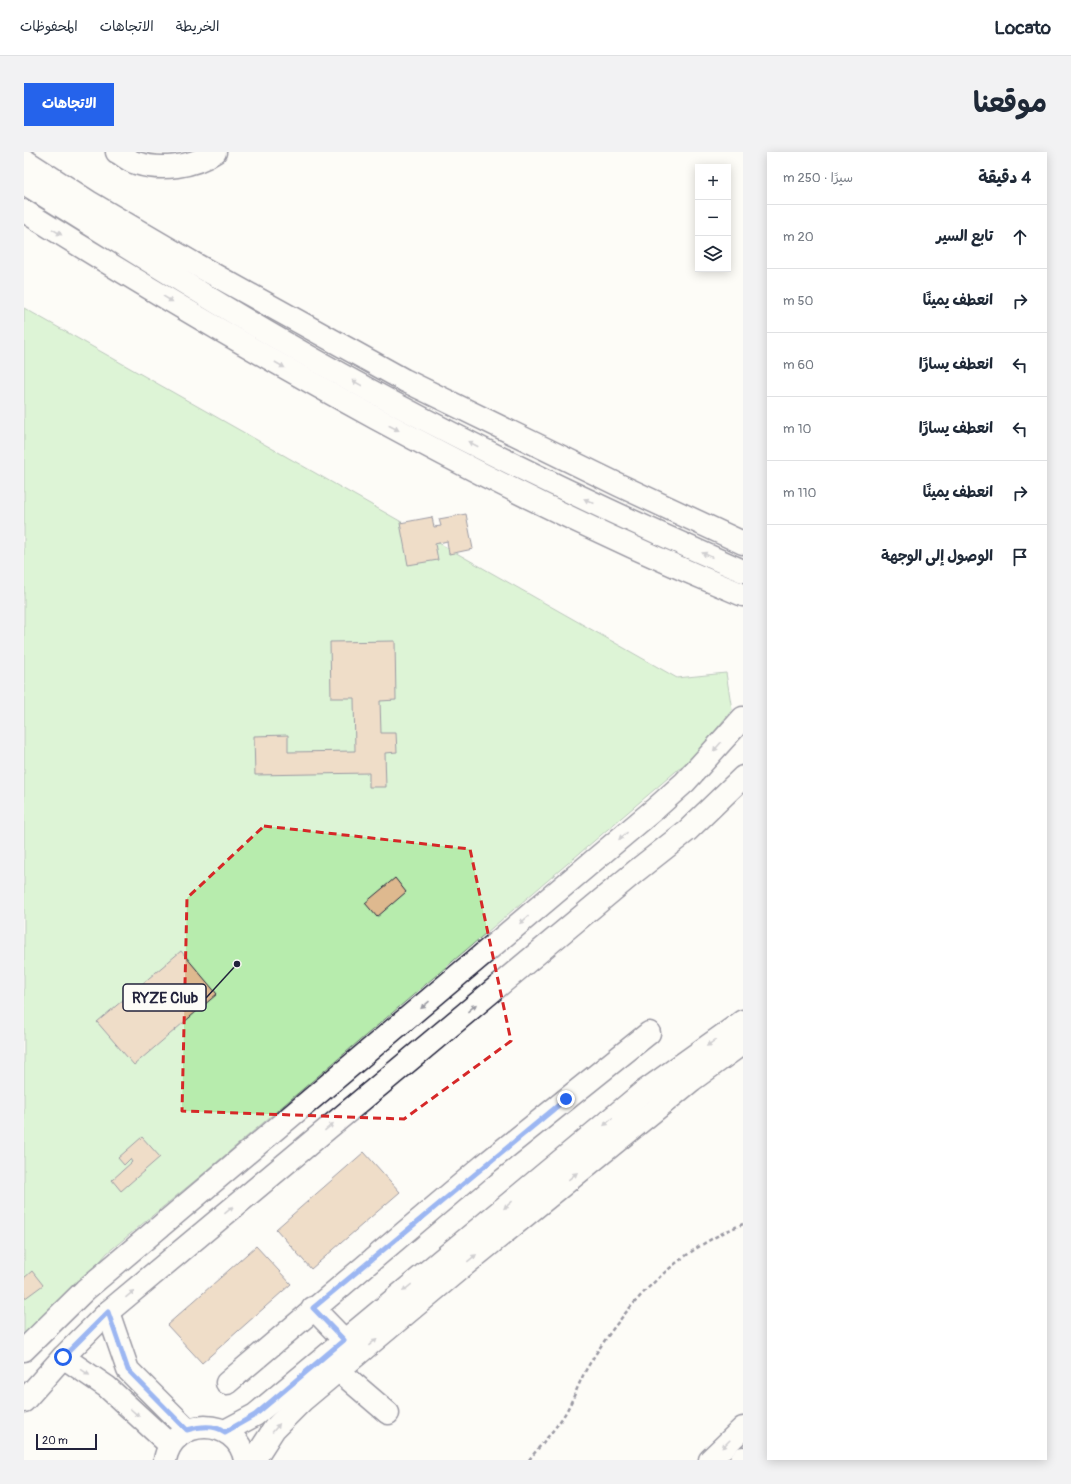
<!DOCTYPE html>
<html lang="ar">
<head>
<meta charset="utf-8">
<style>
  body { margin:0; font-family:Pangolin,"Playpen Sans Arabic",sans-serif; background:#f2f2f3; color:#1f2937; direction:rtl }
  .controls { position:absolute; right:12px; top:12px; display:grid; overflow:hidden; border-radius:0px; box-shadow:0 2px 10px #0003 }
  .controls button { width:36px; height:36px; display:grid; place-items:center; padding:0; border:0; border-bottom:1px solid #e0e1e3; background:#fff; color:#1f2937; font:20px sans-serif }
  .scale { position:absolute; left:12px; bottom:10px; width:61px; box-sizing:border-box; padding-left:4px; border:2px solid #22223b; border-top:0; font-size:11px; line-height:14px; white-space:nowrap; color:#22223b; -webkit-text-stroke:3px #fdfcf7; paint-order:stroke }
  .stop { position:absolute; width:12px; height:12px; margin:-9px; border:3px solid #2563eb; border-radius:50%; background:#fff }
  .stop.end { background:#2563eb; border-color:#fff; box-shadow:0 1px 4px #0008 }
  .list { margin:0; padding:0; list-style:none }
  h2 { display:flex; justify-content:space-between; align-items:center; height:52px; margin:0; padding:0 16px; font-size:17px }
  h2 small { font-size:13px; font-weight:400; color:#747a83 }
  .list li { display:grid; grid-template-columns:26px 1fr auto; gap:12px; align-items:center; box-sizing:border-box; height:64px; padding:0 16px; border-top:1px solid #e0e1e3 }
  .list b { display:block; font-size:15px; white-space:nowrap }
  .list em { font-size:13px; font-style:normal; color:#747a83 }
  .icon { flex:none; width:22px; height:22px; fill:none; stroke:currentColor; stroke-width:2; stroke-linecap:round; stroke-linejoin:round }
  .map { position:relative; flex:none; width:719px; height:1308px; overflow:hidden; direction:ltr; border-radius:0px }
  header { display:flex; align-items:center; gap:24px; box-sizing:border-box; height:56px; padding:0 20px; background:#fff; border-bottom:1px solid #e0e1e3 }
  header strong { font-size:19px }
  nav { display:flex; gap:22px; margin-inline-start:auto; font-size:14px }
  .intro { display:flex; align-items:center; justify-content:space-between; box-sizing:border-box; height:96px; padding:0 24px }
  h1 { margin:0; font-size:28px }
  .button { padding:10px 18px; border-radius:0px; background:#2563eb; color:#fff; font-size:14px; font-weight:700 }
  main { display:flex; gap:24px; padding:0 24px }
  aside { flex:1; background:#fff; border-radius:0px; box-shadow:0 2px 10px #0003 }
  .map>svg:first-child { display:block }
  .green { fill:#b7ecad; stroke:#6c8774 }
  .building { fill:#deb98f; stroke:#22223b }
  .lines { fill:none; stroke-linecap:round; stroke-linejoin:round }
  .minor-casing { stroke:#22223b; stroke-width:25 }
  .path { stroke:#22223b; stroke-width:2.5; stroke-dasharray:4 3; stroke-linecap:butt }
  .minor { stroke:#fdfcf7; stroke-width:22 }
  .oneway { fill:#9a9aa2 }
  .route { stroke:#2563eb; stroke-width:5 }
  .marked { fill:none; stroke:#d62828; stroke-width:3; stroke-dasharray:8 5; stroke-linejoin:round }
  .leader { fill:none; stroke:#22223b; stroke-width:1.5 }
  .callout-dot { fill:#22223b; stroke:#fdfcf7; stroke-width:1.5 }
  .callout { fill:#fdfcf7; stroke:#22223b; stroke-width:1.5 }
  .callout-label { font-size:15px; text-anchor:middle; font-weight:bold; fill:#22223b }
</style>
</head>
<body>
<header>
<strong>Locato</strong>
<nav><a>الخريطة</a><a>الاتجاهات</a><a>المحفوظات</a></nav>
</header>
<div class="intro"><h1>موقعنا</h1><a class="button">الاتجاهات</a></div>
<main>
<aside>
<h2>4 دقيقة<small>سيرًا · 250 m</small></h2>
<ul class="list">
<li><svg class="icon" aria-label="ahead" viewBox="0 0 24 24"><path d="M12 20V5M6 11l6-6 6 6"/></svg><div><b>تابع السير</b></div><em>20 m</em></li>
<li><svg class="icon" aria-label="right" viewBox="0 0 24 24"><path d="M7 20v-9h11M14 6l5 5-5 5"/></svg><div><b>انعطف يمينًا</b></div><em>50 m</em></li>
<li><svg class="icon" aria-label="left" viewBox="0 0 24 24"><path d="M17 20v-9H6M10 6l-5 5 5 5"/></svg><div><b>انعطف يسارًا</b></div><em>60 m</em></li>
<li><svg class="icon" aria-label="left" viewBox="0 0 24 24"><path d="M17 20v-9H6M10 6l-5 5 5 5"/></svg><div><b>انعطف يسارًا</b></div><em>10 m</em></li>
<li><svg class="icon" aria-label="right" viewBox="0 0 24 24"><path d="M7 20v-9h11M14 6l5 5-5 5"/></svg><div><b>انعطف يمينًا</b></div><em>110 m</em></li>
<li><svg class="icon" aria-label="arrive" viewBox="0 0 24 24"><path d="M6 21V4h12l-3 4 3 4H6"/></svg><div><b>الوصول إلى الوجهة</b></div></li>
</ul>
</aside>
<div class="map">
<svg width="719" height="1308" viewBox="0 0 719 1308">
  <rect width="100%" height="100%" fill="#fdfcf7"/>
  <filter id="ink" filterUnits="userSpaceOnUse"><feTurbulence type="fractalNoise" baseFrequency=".025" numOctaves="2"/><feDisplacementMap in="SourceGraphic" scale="8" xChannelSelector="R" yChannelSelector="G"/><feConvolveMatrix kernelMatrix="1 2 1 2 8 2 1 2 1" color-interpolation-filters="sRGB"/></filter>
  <g filter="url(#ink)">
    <path class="green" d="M0,156L653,526L702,521L708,558L671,603L179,1022L83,1101L0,1201Z"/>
    <g class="building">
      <path d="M442,362L449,397L425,402L423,389L411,392L414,408L384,413L376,371L408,365L410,375L417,374L415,367Z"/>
      <path d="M371,489L372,548L356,549L357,581H372L373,600L361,601L362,635H345V621L231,623L230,584L264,583V600L331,599L330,546H307L306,490Z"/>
      <path d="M371,726L382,740L353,765L341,751Z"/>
      <path d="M157,799L193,842L110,913L73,870Z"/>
      <path d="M118,985L136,1005L97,1039L88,1028L108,1010L106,1007L100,1013L94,1006Z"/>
      <path d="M340,1000L376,1040L287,1117L252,1077Z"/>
      <path d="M232,1094L267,1132L178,1211L143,1173Z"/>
      <path d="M8,1119L19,1133L0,1147V1126Z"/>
    </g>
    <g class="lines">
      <defs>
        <g id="minor">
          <path d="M93,0C99,3 105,9 112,11C137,19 169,15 191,0"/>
          <path d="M0,8L65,50L169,111L380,228L597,334L719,391"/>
          <path d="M0,31C87,85 174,141 263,192C410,277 564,351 719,419"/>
          <path d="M0,59C230,203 468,339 719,443"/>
          <path d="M289,1156L320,1188"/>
          <path d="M84,1160L104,1218L163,1277"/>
          <path d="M0,1198L61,1138L632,656L661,630L719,566"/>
          <path d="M39,1205L83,1235L146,1293"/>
          <path d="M315,1219L364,1261"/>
          <path d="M203,1231L459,1014L625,881"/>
          <path d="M0,1249L39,1205L84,1160L612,719L664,678L719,625"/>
          <path d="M201,1279L231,1263L618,941L719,869"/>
          <path d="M141,1308C149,1264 213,1264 221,1308"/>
          <path d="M230,1308L250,1277L279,1248L432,1120L668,928L719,891"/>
          <path d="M686,1308L719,1276"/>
          <path d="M717,1308L719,1306"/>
        </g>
      </defs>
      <use href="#minor" class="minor-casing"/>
      <path class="path" d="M505,1308C517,1292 532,1277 542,1260C550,1246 555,1230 563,1216C600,1154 651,1099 719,1072"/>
      <use href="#minor" class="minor"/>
    </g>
    <defs><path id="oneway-solid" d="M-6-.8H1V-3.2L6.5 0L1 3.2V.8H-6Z"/></defs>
    <g class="oneway">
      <use href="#oneway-solid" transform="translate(33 80) rotate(32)"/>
      <use href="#oneway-solid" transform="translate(144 147) rotate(31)"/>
      <use href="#oneway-solid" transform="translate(256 213) rotate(30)"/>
      <use href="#oneway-solid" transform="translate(333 231) rotate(-151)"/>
      <use href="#oneway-solid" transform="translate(370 276) rotate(27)"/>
      <use href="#oneway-solid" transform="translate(449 292) rotate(-153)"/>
      <use href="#oneway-solid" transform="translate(565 349) rotate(-155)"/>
      <use href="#oneway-solid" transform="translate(683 403) rotate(-156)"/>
      <use href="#oneway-solid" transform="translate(693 595) rotate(131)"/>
      <use href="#oneway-solid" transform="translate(599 684) rotate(140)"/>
      <use href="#oneway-solid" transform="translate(500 768) rotate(140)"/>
      <use href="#oneway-solid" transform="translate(401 853) rotate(139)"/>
      <use href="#oneway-solid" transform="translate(448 856) rotate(-40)"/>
      <use href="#oneway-solid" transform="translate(687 891) rotate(144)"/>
      <use href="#oneway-solid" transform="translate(584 970) rotate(140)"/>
      <use href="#oneway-solid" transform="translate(305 975) rotate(-40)"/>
      <use href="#oneway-solid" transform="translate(549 1024) rotate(-39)"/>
      <use href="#oneway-solid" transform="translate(484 1053) rotate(140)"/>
      <use href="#oneway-solid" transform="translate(205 1058) rotate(-40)"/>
      <use href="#oneway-solid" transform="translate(448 1106) rotate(-39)"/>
      <use href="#oneway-solid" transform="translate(383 1136) rotate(141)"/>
      <use href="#oneway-solid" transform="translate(106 1142) rotate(-40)"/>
      <use href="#oneway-solid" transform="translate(349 1190) rotate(-40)"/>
      <use href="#oneway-solid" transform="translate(61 1220) rotate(35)"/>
      <use href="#oneway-solid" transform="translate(111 1261) rotate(42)"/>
      <use href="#oneway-solid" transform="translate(252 1276) rotate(-50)"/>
      <use href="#oneway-solid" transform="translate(702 1292) rotate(135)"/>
    </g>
  </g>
  <g class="lines" filter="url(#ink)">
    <path class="route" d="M39,1205L84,1160L104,1218L163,1278C176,1274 190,1272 201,1280L231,1263L320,1188L289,1156L542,947"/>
  </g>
  <path d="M0 0H719V1308H0ZM240,674L446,697L487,889L380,967L158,959L163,746Z" fill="#fdfcf7" fill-opacity=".55" fill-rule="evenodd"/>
  <path class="marked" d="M240,674L446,697L487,889L380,967L158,959L163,746Z"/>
  <path class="leader" d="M213 812L182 846"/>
  <circle class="callout-dot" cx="213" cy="812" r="4"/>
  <rect class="callout" x="99" y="832" width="83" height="27" rx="4"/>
  <g class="callout-label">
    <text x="141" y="851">RYZE Club</text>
  </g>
</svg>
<div class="controls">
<button>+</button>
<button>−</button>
<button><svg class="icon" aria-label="layers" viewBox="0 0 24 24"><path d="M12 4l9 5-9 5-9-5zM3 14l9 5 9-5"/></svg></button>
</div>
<div class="scale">20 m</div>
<div class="stop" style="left:39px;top:1205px"></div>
<div class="stop end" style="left:542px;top:947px"></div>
</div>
</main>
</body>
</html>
